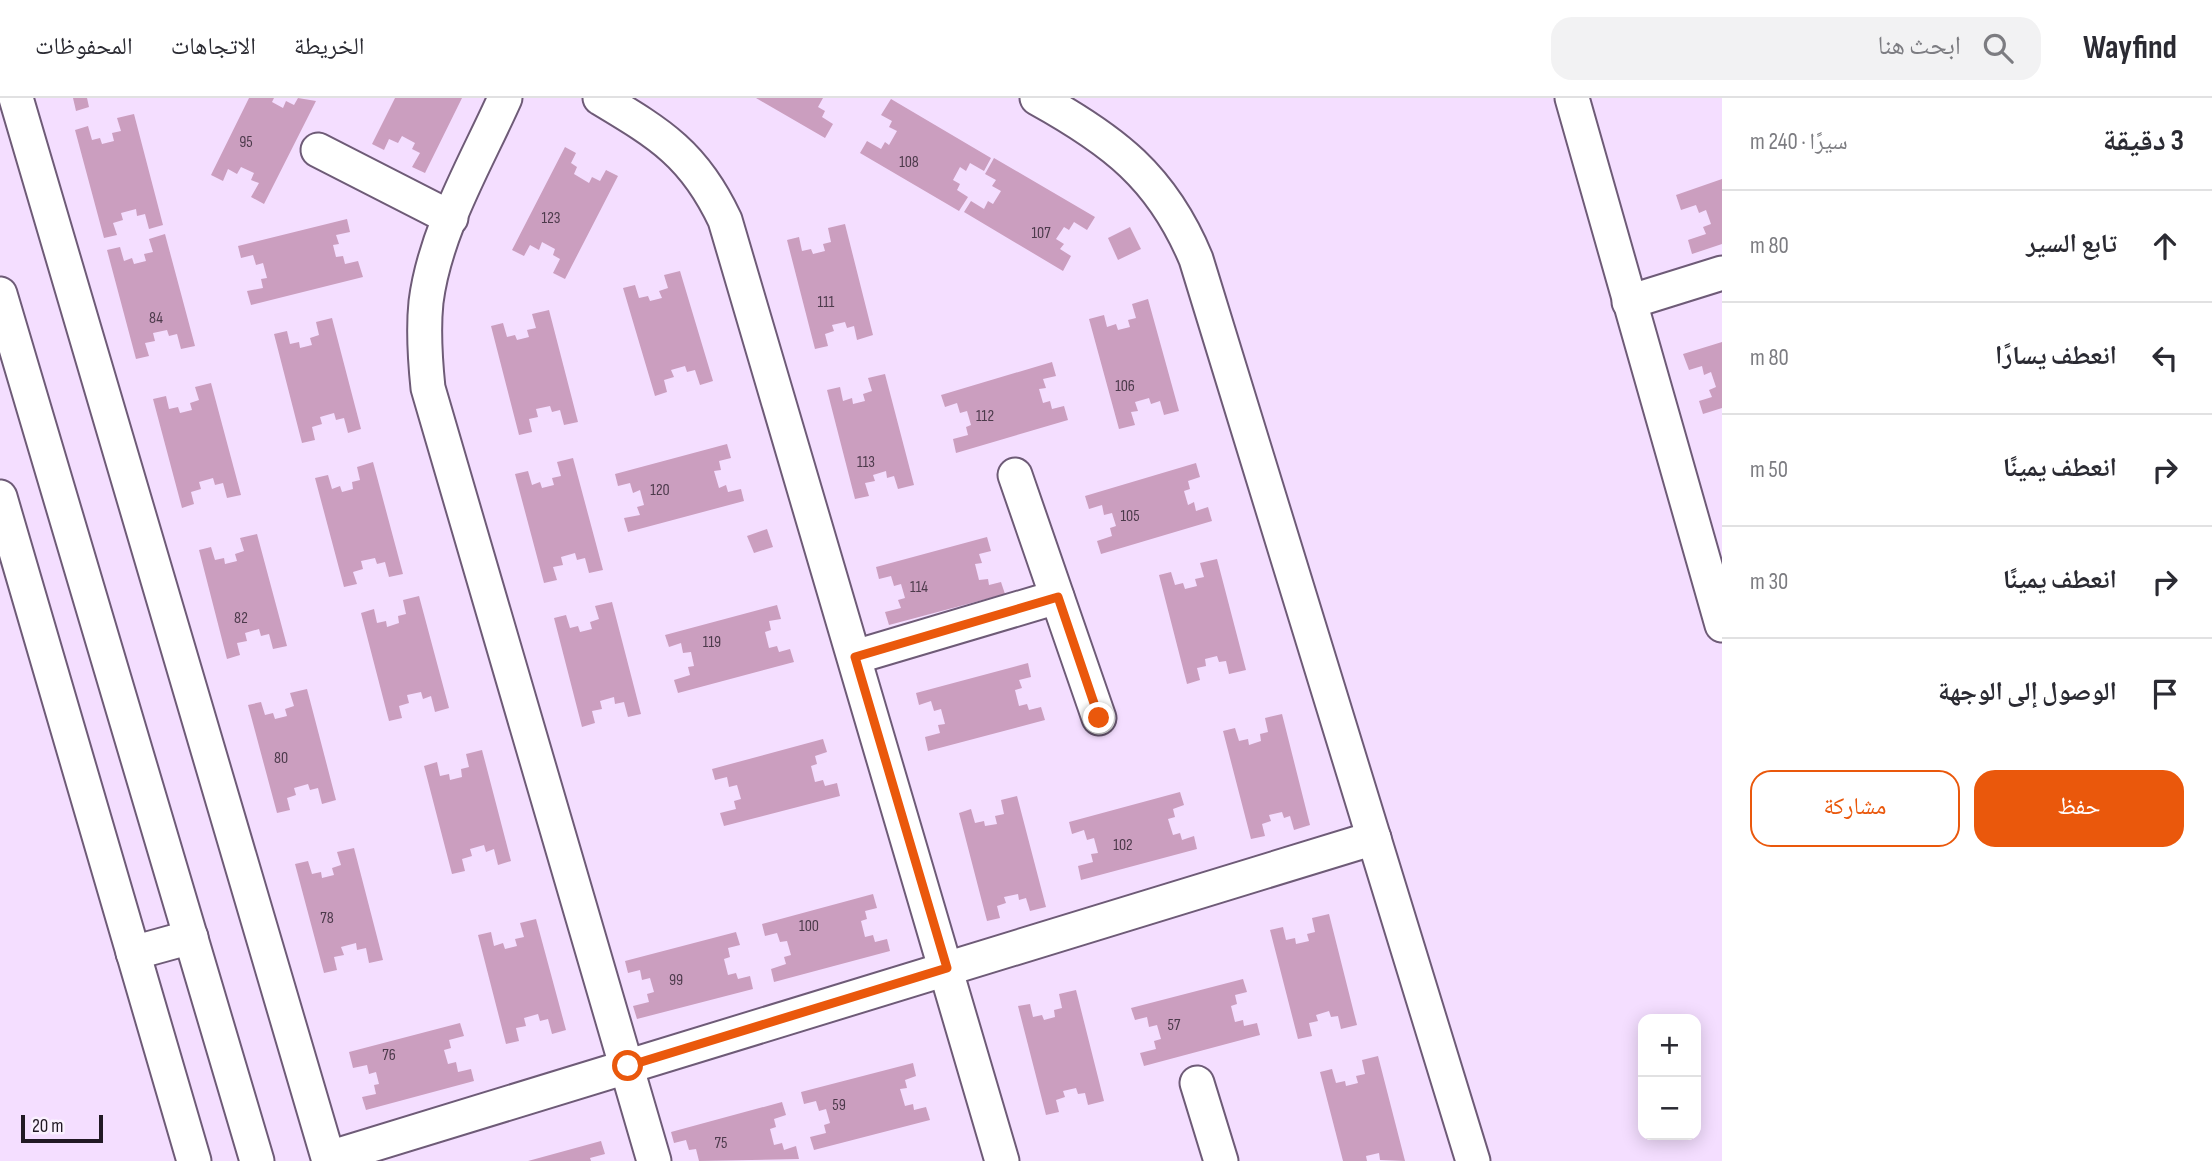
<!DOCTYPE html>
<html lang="ar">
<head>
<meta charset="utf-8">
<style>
  body { margin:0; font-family:"Sofia Sans Condensed","Noto Naskh Arabic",sans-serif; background:#f2f2f3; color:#2b2b33; direction:rtl }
  .controls { position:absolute; right:21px; bottom:21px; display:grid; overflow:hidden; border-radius:14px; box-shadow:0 4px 18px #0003 }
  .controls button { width:63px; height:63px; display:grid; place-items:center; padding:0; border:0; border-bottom:2px solid #e1e1e2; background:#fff; color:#2b2b33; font:35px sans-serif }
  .scale { position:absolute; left:21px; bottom:18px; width:82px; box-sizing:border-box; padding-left:7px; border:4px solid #211924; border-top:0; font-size:19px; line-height:24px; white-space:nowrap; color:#211924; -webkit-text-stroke:5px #faf1fe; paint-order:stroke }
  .stop { position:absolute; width:21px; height:21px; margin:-16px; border:5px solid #ea580c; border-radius:50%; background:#fff }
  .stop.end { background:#ea580c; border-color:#fff; box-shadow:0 2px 7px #0008 }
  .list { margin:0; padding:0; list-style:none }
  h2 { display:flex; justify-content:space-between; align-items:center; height:91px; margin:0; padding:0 28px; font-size:30px }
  h2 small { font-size:23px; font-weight:400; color:#7c7c81 }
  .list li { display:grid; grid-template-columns:46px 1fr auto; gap:21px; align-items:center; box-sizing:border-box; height:112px; padding:0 28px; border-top:2px solid #e1e1e2 }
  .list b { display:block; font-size:26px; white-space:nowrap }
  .list em { font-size:23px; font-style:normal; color:#7c7c81 }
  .actions { display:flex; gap:14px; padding:21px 28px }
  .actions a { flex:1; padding:16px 0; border:2px solid #ea580c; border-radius:21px; text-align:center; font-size:24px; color:#ea580c }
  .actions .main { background:#ea580c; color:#fff }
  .icon { flex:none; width:38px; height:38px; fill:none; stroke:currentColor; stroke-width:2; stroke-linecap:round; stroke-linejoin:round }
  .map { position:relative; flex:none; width:1722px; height:1063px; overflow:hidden; direction:ltr }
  header { display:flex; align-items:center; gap:42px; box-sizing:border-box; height:98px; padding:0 35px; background:#fff; border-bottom:2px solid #e1e1e2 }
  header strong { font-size:33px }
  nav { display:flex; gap:38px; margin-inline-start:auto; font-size:24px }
  .search { width:490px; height:63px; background:#f2f2f3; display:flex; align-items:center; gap:18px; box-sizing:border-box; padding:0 24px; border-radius:21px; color:#7c7c81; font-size:26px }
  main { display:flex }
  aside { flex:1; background:#fff }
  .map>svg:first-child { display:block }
  .building { fill:#cb9ebf }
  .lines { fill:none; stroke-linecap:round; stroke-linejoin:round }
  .minor-casing { stroke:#6e5b77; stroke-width:37 }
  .minor { stroke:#fff; stroke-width:33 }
  .route { stroke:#ea580c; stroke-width:9 }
  .labels { text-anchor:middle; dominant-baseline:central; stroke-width:7; stroke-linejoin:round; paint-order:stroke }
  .number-label { font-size:16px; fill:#4c3a4b }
</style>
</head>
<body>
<header>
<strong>Wayfind</strong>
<div class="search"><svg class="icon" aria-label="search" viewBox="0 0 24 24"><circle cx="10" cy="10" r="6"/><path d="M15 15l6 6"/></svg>ابحث هنا</div>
<nav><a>الخريطة</a><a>الاتجاهات</a><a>المحفوظات</a></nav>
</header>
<main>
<aside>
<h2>3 دقيقة<small>سيرًا · 240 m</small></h2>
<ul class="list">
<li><svg class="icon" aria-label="ahead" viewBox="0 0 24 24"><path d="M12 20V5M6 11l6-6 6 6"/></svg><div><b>تابع السير</b></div><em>80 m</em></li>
<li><svg class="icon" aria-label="left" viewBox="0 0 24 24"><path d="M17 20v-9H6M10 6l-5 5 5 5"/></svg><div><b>انعطف يسارًا</b></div><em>80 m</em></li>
<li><svg class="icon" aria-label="right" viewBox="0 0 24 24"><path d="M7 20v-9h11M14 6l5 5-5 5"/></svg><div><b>انعطف يمينًا</b></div><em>50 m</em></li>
<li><svg class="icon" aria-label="right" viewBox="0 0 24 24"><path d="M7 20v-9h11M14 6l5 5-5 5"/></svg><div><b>انعطف يمينًا</b></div><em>30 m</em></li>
<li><svg class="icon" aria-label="arrive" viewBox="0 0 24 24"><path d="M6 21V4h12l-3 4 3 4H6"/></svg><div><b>الوصول إلى الوجهة</b></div></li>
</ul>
<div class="actions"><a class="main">حفظ</a><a>مشاركة</a></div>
</aside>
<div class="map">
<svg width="1722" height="1063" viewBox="0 0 1722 1063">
  <rect width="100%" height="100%" fill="#f4deff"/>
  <g class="building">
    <path d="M73,0H87L89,9L76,13Z"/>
    <path d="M249,0H274L272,4L283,10L286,3L294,7L298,0L316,3L264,106L251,99L259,85L251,82L254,75L241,69L237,76L228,71L223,83L211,77Z"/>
    <path d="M395,0H462L425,75L412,69L420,55L412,51L415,45L402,38L398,45L389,41L384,52L372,46Z"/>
    <path d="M756,0H823L818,9L825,13L822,19L833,26L825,40Z"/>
    <path d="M891,1L991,60L984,73L970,65L966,73L960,69L953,82L960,86L957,92L968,99L959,113L860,55L867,43L881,51L885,44L889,47L897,33L889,29L892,23L881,17Z"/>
    <path d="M134,16L163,127L149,131L145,116L137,118L136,111L121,115L123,122L113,125L117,137L104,140L75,32L88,28L92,42L100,40L102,46L114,43L112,35L121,33L117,20Z"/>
    <path d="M565,49L576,55L571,65L577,69L574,76L589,85L592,79L600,83L606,72L618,78L565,181L553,175L560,161L553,157L555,151L542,144L539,152L530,147L524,158L512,152Z"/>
    <path d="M994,60L1095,119L1087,132L1074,124L1069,132L1064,129L1056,141L1064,146L1060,151L1071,158L1063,173L964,114L971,103L984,111L988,103L993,106L1001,93L992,88L996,82L985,76Z"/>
    <path d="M1722,81V146L1692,156L1688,142L1706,136L1703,129L1711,126L1706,112L1699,115L1696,107L1681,112L1676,97Z"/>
    <path d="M347,121L350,134L336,137L339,146L333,147L336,159L343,158L345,166L358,163L363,179L251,207L247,193L263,190L261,181L267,180L263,165L256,167L253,157L241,160L238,148Z"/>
    <path d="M845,126L873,237L857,242L854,228L847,230L845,224L832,227L834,233L825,236L828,248L815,251L787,142L799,139L802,153L811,151L813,156L825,153L823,146L831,144L828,130Z"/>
    <path d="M1130,129L1141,151L1118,162L1108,140Z"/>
    <path d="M165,136L195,248L181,251L177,236L169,238L167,232L153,235L155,243L145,245L149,258L136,261L107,152L120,149L124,163L132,160L134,166L146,163L144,156L153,154L149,141Z"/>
    <path d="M680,173L713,283L700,287L695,272L687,274L685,268L671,272L674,279L664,282L667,294L655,298L623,190L635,187L639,200L648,198L650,203L662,200L659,193L668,190L664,177Z"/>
    <path d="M1148,201L1179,313L1164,317L1160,303L1151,306L1149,300L1135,304L1138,313L1131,314L1135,327L1119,331L1089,221L1104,217L1107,229L1116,226L1118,232L1130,229L1128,222L1136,220L1132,206Z"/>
    <path d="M549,212L578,324L564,327L560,312L552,314L550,308L536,311L538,319L529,321L532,334L519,337L491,228L503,225L507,239L515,237L517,242L529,239L527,232L536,230L532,216Z"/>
    <path d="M332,220L361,331L348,335L344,320L336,322L334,315L320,319L322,326L312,329L315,342L302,345L274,236L287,233L290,246L299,244L300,250L312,247L310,240L319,237L316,224Z"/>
    <path d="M1722,244V310L1703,316L1699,303L1712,299L1709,292L1716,289L1711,274L1704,277L1702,268L1689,272L1683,256Z"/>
    <path d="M1052,264L1056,278L1043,281L1046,290L1039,291L1043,305L1050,303L1052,311L1064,308L1068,322L956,355L953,341L968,337L966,329L971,327L967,313L960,315L957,305L945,309L941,297Z"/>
    <path d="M885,276L914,387L898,391L894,378L887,380L886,373L873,377L875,383L865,385L869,398L855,401L827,292L840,289L843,303L852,300L853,306L865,303L863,296L872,293L868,280Z"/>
    <path d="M211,285L241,397L227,400L223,385L215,387L213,380L199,384L201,391L191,394L194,406L182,410L153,301L166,298L169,311L178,309L180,315L192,312L190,305L199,302L195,289Z"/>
    <path d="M727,346L731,360L719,363L721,372L714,373L719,390L726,387L728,394L741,391L744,403L628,434L624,420L640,417L637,409L644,407L640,392L633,395L630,385L618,388L615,376Z"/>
    <path d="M573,360L603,472L589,475L585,460L577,462L575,455L561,459L563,467L553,469L557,482L544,485L515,376L528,373L532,387L540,384L542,390L554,387L552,380L561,378L557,364Z"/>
    <path d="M373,364L403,476L389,479L385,464L377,466L375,460L361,463L363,471L353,474L357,486L344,489L315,380L328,377L332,391L340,388L342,394L353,391L352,384L360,382L357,369Z"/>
    <path d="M1196,365L1200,379L1188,383L1190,391L1184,393L1188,407L1194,404L1196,413L1208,409L1212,423L1101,456L1097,443L1112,438L1110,430L1116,428L1112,415L1104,417L1102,407L1089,411L1085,398Z"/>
    <path d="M767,431L773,449L754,455L747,438Z"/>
    <path d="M257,436L287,548L273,551L269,536L261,538L259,531L245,535L247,543L237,545L240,557L227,561L199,452L211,449L215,462L224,460L225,466L237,463L235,456L244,453L240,440Z"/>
    <path d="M987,439L991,453L979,456L982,465L975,466L979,482L988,481L989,487L1001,484L1005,496L889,527L885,514L901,510L898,502L905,500L901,486L894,488L891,478L879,481L876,469Z"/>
    <path d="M1217,461L1246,572L1229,576L1226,563L1219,564L1217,558L1205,561L1206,568L1197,570L1200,582L1187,586L1159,477L1171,474L1175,487L1183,485L1185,491L1197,488L1195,481L1204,479L1200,465Z"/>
    <path d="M419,498L449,610L435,614L431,598L423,601L421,594L407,597L409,605L399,608L402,620L389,623L361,515L374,511L377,525L386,523L387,529L399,525L398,518L406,516L403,502Z"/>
    <path d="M612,504L641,616L628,619L624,604L615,606L614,599L600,603L602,611L592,613L595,625L582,629L554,520L566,517L570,530L578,528L580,534L592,531L590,524L599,521L595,508Z"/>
    <path d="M777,507L781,521L769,523L771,532L765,534L769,550L777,548L779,554L790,551L794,564L678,595L674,582L690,577L688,569L694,568L691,554L683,555L681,545L669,549L665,537Z"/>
    <path d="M1028,565L1031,579L1019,582L1022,590L1015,592L1019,608L1027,606L1029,612L1041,609L1045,622L928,653L925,639L940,635L938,627L945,626L941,611L934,613L931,603L919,607L916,595Z"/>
    <path d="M307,591L336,702L322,706L318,690L310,692L308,686L294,690L296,697L287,700L290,712L277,715L248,607L261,604L265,617L273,615L275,621L287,618L285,611L294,608L290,595Z"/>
    <path d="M1282,616L1310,727L1294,732L1290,718L1284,720L1282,714L1269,717L1271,723L1262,726L1265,738L1251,741L1223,633L1235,630L1239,643L1248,641L1249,647L1261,643L1260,636L1268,634L1265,620Z"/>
    <path d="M823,641L827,654L815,658L817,666L811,668L815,684L823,682L825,688L837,685L840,698L724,728L720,715L736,711L734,703L741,701L737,687L729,689L727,679L715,682L712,671Z"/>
    <path d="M482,652L511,763L498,767L494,751L486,754L484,747L470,751L472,758L462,761L465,773L452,776L424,668L437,664L440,678L449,676L450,682L462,679L461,671L469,669L466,656Z"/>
    <path d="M1180,694L1184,707L1173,711L1175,719L1168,721L1173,737L1180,735L1182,742L1194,738L1197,751L1081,782L1078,768L1093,764L1091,756L1098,755L1094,740L1087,742L1084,732L1072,736L1069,724Z"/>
    <path d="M1017,698L1046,809L1030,813L1026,800L1019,802L1018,796L1004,799L1006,805L997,808L1000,820L987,823L959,715L971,711L975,725L984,723L985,728L997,726L995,718L1004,716L1001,702Z"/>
    <path d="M354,750L383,862L369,865L366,850L357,852L356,845L341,849L344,857L334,859L337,872L324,875L295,766L308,763L312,776L321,774L322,780L334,777L332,770L341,767L337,754Z"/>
    <path d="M873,796L877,810L865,813L867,821L861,823L865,839L873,837L875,844L887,841L890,853L774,884L771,871L786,866L784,859L791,857L787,843L780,844L777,835L765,838L762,826Z"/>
    <path d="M1329,816L1357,927L1341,931L1338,918L1331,919L1329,913L1316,917L1318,923L1309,925L1312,938L1298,941L1270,832L1283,829L1286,842L1295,840L1296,846L1309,843L1307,836L1315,834L1312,820Z"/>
    <path d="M536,821L566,932L552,936L548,921L540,923L538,916L524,920L526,928L516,930L519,943L506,946L478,837L491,834L494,848L503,845L505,851L517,848L515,841L524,839L520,825Z"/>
    <path d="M736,834L740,847L728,850L730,859L724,861L728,877L736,875L738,881L750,878L753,891L637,921L633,908L649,904L647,896L654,894L650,880L642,882L640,872L628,875L625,863Z"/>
    <path d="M1243,881L1247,894L1235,897L1237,906L1231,908L1235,924L1243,922L1244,928L1257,925L1260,937L1144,968L1140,955L1156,951L1154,943L1161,941L1157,927L1149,929L1147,919L1135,922L1131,910Z"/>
    <path d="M1076,892L1104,1003L1088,1007L1085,995L1078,996L1076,990L1063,993L1065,999L1056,1002L1059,1014L1046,1017L1018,908L1030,906L1033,919L1042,917L1044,922L1055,919L1054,912L1062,910L1059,896Z"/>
    <path d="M460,925L464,938L449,942L451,950L444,952L448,966L456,964L458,974L471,971L474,983L366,1012L362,999L376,996L374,987L379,986L376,974L369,976L367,967L353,970L349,954Z"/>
    <path d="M1378,958L1405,1063L1380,1062L1379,1055L1366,1058L1367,1063H1343L1320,974L1332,971L1336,985L1345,983L1346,988L1358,985L1356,978L1365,976L1362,962Z"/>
    <path d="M913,965L916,978L905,982L907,990L900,991L905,1008L913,1006L914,1012L926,1009L930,1022L814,1052L810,1039L826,1035L824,1027L830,1025L826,1011L819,1013L816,1003L804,1006L801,994Z"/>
    <path d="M782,1004L786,1017L774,1021L776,1029L770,1031L774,1047L782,1045L784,1052L796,1048L799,1061L699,1063L696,1051L689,1052L686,1042L674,1045L671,1034Z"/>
    <path d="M601,1043L605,1056L590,1060L591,1063H528Z"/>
  </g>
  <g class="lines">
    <defs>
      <g id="minor">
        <path d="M16,0L329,1063"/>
        <path d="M505,0C476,65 435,133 426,204C423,233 425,261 428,290L654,1063"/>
        <path d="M600,0C660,36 694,56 725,122L1002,1063"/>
        <path d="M1037,0C1113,42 1162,79 1196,161L1473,1063"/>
        <path d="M1572,0L1722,527"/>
        <path d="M318,52L451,120"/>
        <path d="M0,196L257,1063"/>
        <path d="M1629,204L1722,175"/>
        <path d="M1015,377L1099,620"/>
        <path d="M0,399L194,1063"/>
        <path d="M855,559L1057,499"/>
        <path d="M133,855L191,839"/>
        <path d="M1197,985L1221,1063"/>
        <path d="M329,1060L1374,740"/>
      </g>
    </defs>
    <use href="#minor" class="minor-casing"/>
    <use href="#minor" class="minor"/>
  </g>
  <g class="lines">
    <path class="route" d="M628,968L947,870L855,559L1058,499L1099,620"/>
  </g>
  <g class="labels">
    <g class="number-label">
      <text x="246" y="44">95</text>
      <text x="909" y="64">108</text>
      <text x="551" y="120">123</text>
      <text x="1041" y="135">107</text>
      <text x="826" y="204">111</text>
      <text x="156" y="220">84</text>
      <text x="1125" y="288">106</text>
      <text x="985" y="318">112</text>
      <text x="866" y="364">113</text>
      <text x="660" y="392">120</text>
      <text x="1130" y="418">105</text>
      <text x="919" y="489">114</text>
      <text x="241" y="520">82</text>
      <text x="712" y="544">119</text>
      <text x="281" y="660">80</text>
      <text x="1123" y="747">102</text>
      <text x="327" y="820">78</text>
      <text x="809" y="828">100</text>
      <text x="676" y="882">99</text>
      <text x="1174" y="927">57</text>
      <text x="389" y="957">76</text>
      <text x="839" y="1007">59</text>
      <text x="721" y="1045">75</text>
    </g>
  </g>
</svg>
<div class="controls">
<button>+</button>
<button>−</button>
</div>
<div class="scale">20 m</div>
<div class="stop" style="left:628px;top:968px"></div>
<div class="stop end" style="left:1099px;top:620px"></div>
</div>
</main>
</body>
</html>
